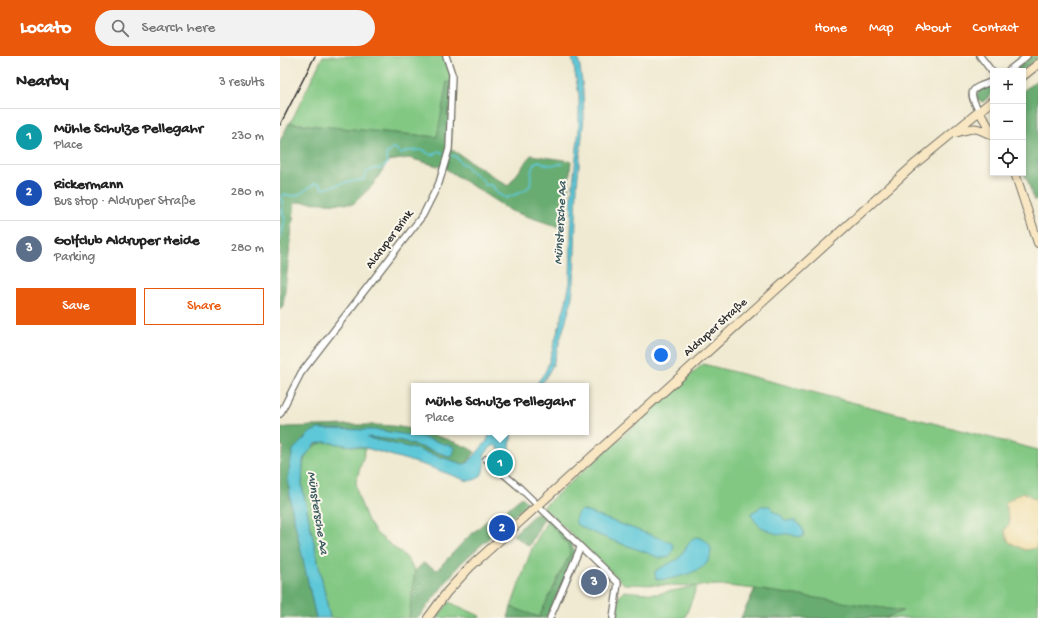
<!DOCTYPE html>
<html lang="en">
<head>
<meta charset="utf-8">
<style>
  body { margin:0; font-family:"Gochi Hand",sans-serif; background:#f2f2f2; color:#222 }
  .controls { position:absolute; right:12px; top:12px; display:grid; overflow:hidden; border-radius:0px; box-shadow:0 2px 6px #0003 }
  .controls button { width:36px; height:36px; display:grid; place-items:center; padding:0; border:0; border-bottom:1px solid #e0e0e0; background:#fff; color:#222; font:20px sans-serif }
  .you { position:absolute; left:381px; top:299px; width:14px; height:14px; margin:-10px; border:3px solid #fff; border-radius:50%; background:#1a73e8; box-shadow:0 0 0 6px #1a73e833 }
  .badge { display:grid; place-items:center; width:26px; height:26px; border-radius:50%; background:#ea580c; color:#fff; font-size:13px; font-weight:700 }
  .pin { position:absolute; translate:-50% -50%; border:2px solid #fff; box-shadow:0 1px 4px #0006 }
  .popup { position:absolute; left:131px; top:327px; width:178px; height:52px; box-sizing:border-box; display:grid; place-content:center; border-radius:0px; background:#fff; filter:drop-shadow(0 1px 3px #0005); font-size:13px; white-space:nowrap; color:#767676 }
  .popup b { font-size:15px; color:#222 }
  .popup::after { content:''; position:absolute; left:50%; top:100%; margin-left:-8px; border:8px solid transparent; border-top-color:#fff }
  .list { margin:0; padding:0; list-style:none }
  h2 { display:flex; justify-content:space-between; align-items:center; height:52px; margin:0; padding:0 16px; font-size:17px }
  h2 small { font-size:13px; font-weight:400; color:#767676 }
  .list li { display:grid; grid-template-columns:26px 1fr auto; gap:12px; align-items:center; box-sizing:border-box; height:56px; padding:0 16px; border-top:1px solid #e0e0e0 }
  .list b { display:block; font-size:15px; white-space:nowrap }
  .list p { margin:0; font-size:13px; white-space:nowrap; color:#767676 }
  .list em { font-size:13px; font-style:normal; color:#767676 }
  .actions { display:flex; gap:8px; padding:12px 16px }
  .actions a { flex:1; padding:9px 0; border:1px solid #ea580c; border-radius:0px; text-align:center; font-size:14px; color:#ea580c }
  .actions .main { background:#ea580c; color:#fff }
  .icon { flex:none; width:22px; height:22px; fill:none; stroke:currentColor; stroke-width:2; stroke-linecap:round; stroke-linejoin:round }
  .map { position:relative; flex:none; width:758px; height:562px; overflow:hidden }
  header { display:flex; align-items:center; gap:24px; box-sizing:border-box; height:56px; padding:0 20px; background:#ea580c; color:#fff }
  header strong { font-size:19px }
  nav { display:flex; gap:22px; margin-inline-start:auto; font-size:14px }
  .search { width:280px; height:36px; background:#f2f2f2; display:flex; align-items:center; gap:10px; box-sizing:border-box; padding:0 14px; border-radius:22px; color:#767676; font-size:15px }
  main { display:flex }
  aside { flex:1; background:#fff }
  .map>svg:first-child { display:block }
  .green { fill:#82c883; stroke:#567a57 }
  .forest { fill:#69ac71; stroke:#4a6c4e }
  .sand { fill:#eeda9e; stroke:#8c8264 }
  .water { fill:#5ec8d8; stroke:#447a82 }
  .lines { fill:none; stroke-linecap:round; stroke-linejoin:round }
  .stream { stroke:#5ec8d8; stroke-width:1.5 }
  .street-casing { stroke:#706e65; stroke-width:8 }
  .secondary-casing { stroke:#706e65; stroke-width:10 }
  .street { stroke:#fff; stroke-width:5.5 }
  .secondary { stroke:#f9e7c3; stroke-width:8 }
  .rail { stroke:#2b2b2b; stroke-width:1.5 }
  .labels { text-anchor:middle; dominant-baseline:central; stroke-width:4; stroke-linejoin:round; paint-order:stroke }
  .street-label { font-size:12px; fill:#2b2b2b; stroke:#fbf7ec }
  .water-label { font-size:13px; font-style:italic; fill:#3a5a5f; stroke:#fbf7ec }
</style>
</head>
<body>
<header>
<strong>Locato</strong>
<div class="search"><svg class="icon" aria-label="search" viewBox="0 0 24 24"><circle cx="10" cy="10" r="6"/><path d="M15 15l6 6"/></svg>Search here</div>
<nav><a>Home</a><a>Map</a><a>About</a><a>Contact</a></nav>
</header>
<main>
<aside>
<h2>Nearby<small>3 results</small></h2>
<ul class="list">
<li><span class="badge" style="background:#0f9aa8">1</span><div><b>Mühle Schulze Pellegahr</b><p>Place</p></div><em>230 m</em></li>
<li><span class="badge" style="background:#1a4fb4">2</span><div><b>Rickermann</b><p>Bus stop · Aldruper Straße</p></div><em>280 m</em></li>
<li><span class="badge" style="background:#5c6f8a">3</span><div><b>Golfclub Aldruper Heide</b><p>Parking</p></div><em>280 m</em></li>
</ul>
<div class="actions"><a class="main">Save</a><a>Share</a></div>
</aside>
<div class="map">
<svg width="758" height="562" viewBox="0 0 758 562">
  <rect width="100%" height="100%" fill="#fbf7ec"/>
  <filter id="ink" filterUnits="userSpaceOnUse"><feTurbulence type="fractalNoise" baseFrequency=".025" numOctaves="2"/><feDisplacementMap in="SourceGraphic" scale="8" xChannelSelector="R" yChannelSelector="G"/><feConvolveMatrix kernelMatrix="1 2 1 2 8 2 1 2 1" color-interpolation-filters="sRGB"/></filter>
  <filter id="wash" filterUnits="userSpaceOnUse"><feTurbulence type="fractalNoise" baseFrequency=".012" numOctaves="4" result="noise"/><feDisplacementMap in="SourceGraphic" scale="16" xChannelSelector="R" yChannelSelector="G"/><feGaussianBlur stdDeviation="0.9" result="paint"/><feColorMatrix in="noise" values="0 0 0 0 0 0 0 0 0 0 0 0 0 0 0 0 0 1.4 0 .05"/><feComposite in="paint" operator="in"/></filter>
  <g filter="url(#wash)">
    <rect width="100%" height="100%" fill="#f0ead2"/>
    <g class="green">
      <path d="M43,0H165L171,18V27L167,26L158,81L10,68Z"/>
      <path d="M423,308L758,394V562H461L475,533L438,529L417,530L405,562H337L339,540L344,535L377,538L416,530L344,528L263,451Z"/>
      <path d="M45,386L86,392L76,425L78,440L88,465L96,477L126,501L135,515L129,562H50L22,430C22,410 22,391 45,386Z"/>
      <path d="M267,465L288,488L290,498L259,562L231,551L252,492Z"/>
      <path d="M169,546L200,560V562H157Z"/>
    </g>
    <g class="forest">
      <path d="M752,0H758V2L741,15H734Z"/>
      <path d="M758,23V143L754,144L748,126L743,115V35Z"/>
      <path d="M167,26L176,28L170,96L171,93L228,130L251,99L291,105L285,173L231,155L166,113L168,105L165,112L129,102L108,105L93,129L73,148L15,146L3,251L0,254V85L9,67L157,81Z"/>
      <path d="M713,29V37L703,46L698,44L696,39L701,34Z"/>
      <path d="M68,369C90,369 113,368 134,374V376C148,376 184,388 195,396L187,407L183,408L132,392L88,382V381L122,385L171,401L175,392L120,378L97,374L38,373L8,428L11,449L36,562H0V404L4,391L0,389V373L7,371Z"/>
      <path d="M242,441L248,447L180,508L138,562H129L135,515L143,507L157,514L185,484L212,460L221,458Z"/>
      <path d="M256,457H262L289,482L296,498L266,562H228L231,551L259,561L290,498L288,488L264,462L249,490L233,479Z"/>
      <path d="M475,533L623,555L605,562H461Z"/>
    </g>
    <path class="sand" d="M743,436L758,445V475H756C758,480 758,487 756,492L745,494L729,486L724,474L730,468L725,447Z"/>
    <g class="water">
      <path d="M292,0H297L300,11L303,35L304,60L297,129L294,226L291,247L273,308L269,316L260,330H255L265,316L268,309L286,246L290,226L292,137L299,73V39Z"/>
      <path d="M38,373L97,374L141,381L175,391L172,401L122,385L88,381V382L132,392L183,408L188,407L207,385L210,376H232L229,397L224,405L220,400L222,395L215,389L211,391L204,399L205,401C203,415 205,423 188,425L144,409L86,392L45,386L35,388L24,402L23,406L22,430L50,562H36L11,449L8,420L13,394L31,376Z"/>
      <path d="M481,450H490L493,455L502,460L505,465C508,465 512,464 515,465C521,468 524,475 524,480C518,482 514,479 508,478C505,478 501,479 498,478C488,476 473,468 471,457L478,453Z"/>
      <path d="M302,454L390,486C393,488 394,490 393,494C392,498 389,501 385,502C378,503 369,497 362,495C340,487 317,480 296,468C295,462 296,456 302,454Z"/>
      <path d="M416,481C432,484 435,496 426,508C420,516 386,526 376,523L375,518V515L398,503L412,483Z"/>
    </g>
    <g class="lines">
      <g class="stream">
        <path d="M171,100H175L182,108L186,109L188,113L202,123L205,129H212L218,138L226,142L242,136L250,130C252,122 249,107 259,105L268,109L283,108"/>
        <path d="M0,183L2,179L5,161L3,159C2,155 3,153 3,149C2,144 0,143 4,138L12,140L18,139L36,127L40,128L43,133L68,126L81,124L84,123L87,116L96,112L100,113L107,108L106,98L110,96L112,92H115L121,98C129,93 135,95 144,94C148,99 154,101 158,95L163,97"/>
      </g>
    </g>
  </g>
  <g filter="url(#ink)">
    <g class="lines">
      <defs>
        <g id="street">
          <path d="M700,0L713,17"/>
          <path d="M728,15L747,0"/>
          <path d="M699,55C686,33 692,33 713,25"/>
          <path d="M0,358L21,317L143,159L159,127L169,93L172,18L166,0"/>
          <path d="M206,403L240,432L338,527L333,562"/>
          <path d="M270,562L300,492"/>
        </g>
        <g id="secondary">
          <path d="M743,20L758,8"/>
          <path d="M699,55L713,78"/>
          <path d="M675,77C694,71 695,70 713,80"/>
          <path d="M735,117L758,187"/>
          <path d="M148,562L167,536L190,511L636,107L713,44"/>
        </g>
      </defs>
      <use href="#street" class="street-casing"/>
      <use href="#secondary" class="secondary-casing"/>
      <use href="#street" class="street"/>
      <use href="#secondary" class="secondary"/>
      <path class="rail" d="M0,69L35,0"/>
    </g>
  </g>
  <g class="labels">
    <g class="street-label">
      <text transform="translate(110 184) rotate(-53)">Aldruper Brink</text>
      <text transform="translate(436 272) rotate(-42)">Aldruper Straße</text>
    </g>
    <g class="water-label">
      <text transform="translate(281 167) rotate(-87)">Münstersche Aa</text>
      <text transform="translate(37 457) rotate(81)">Münstersche Aa</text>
    </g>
  </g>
</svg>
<div class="controls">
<button>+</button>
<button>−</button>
<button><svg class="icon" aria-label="locate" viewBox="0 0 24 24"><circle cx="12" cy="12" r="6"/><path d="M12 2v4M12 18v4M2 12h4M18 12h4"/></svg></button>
</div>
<div class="you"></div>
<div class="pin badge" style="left:220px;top:407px;background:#0f9aa8">1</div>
<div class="popup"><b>Mühle Schulze Pellegahr</b>Place</div>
<div class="pin badge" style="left:222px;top:472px;background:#1a4fb4">2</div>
<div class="pin badge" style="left:314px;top:526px;background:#5c6f8a">3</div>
</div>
</main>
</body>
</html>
